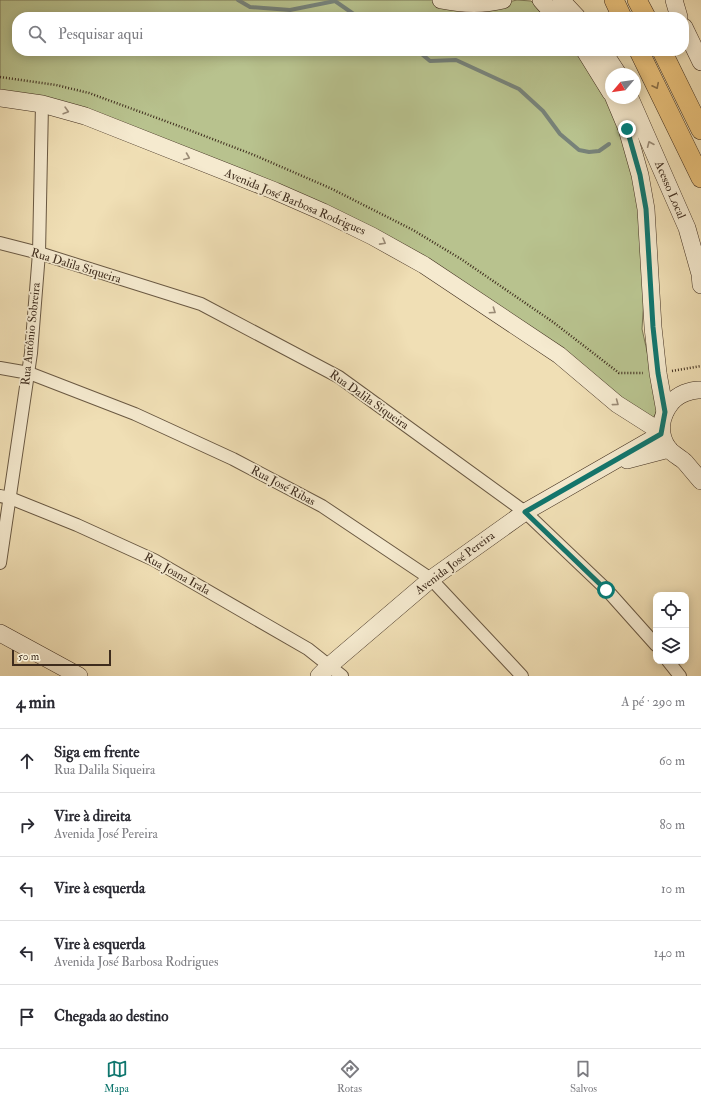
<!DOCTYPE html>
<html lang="pt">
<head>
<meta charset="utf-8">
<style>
  body { margin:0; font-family:"IM FELL Double Pica",serif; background:#f7f7f7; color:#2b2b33 }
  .controls { position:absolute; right:12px; bottom:12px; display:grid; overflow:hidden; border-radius:8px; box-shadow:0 2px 10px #0003 }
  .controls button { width:36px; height:36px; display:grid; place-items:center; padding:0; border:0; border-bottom:1px solid #e1e1e2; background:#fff; color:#2b2b33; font:20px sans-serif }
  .compass { position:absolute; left:605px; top:68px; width:36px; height:36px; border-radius:50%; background:#fff; box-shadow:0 2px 10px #0003; rotate:241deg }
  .scale { position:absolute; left:12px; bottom:10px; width:99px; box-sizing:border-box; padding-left:4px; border:2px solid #3e2c1d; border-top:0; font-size:11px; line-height:14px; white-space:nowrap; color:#3e2c1d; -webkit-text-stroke:3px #f5eacf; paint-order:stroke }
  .stop { position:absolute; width:12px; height:12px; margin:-9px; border:3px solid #0f766e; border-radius:50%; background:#fff }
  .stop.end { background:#0f766e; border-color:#fff; box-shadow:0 1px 4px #0008 }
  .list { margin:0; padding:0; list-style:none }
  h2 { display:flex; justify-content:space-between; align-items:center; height:52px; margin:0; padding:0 16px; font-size:17px }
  h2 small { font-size:13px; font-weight:400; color:#7c7c81 }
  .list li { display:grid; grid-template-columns:26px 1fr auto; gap:12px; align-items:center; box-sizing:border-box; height:64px; padding:0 16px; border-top:1px solid #e1e1e2 }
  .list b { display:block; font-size:15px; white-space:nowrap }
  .list p { margin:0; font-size:13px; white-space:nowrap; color:#7c7c81 }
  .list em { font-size:13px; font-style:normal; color:#7c7c81 }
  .icon { flex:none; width:22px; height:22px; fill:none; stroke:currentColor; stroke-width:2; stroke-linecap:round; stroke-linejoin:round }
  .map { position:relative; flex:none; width:701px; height:676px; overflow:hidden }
  .search { position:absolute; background:#fff; box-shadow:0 2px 10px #0003; left:12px; right:12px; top:12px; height:44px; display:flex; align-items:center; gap:10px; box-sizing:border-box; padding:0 14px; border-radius:16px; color:#7c7c81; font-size:15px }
  .sheet { height:372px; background:#fff }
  nav { display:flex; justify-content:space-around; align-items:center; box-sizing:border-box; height:56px; border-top:1px solid #e1e1e2; background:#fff; font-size:11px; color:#7c7c81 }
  nav a { display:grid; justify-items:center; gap:2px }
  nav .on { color:#0f766e }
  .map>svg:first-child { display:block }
  .green { fill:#b8c28e; stroke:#7b7756 }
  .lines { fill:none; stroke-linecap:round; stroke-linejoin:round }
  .stream { stroke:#778279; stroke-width:4 }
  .street-casing { stroke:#6a5943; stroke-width:14 }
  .secondary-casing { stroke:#3e2c1d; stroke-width:18 }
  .primary-casing { stroke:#3e2c1d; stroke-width:20 }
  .path { stroke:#3e2c1d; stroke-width:2.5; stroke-dasharray:1 2; stroke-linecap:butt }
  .street { stroke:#f5eacf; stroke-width:12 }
  .secondary { stroke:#f5eacf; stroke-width:17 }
  .primary { stroke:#e8c07a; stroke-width:19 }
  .oneway { stroke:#8a6f47 }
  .oneway2 { stroke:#9a8b76 }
  .route { stroke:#0f766e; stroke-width:5 }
  .labels { text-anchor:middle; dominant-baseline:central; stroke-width:3.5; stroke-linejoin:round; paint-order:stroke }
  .street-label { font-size:12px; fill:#3e2c1d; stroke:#f5eacf }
</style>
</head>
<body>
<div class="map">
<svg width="701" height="676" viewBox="0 0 701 676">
  <rect width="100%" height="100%" fill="#f0dfb5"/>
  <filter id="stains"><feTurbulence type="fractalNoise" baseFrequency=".005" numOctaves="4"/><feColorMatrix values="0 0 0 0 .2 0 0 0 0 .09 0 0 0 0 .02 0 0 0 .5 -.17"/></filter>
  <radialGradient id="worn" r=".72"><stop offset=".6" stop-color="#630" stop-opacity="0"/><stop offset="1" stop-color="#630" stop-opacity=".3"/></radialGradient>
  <path class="green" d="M0,0H442L500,4L517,0L531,1L547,17H17V51H581L604,88L637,178L646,265L642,329L653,378L657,410L652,421L432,266L93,118L0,98Z"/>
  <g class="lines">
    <g class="stream">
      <path d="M238,0L250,7L290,10L335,1L358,17"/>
      <path d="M418,51L430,61L456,60L519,89L543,111L560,134L579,150L589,152L599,151L609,144"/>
    </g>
    <defs>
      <g id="street">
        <path d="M0,243L39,253L201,304L339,377L525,512L606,589L656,645"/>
        <path d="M0,368L29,373L135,414L233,459L322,506L431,579L522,676"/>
        <path d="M0,496L10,498L77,525L154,560L308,649L342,676"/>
        <path d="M0,563L31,353L39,253L42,104"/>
        <path d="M668,661L680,676"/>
      </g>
      <g id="secondary">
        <path d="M441,0C461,4 483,5 503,0"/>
        <path d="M541,0L556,17"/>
        <path d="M561,0L577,17"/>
        <path d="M674,0L679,17"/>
        <path d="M684,27L701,62"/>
        <path d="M585,51L611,93"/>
        <path d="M603,51L618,74"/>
        <path d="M0,98L42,104L85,116L275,191L323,212L372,236L424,265L559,355L617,404L661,432"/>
        <path d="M614,98L627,129L640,175L646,209L653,327L658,373L665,412"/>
        <path d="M630,98L687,228L700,274L701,285"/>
        <path d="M701,390C691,389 677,395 671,403C660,417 658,434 668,448C672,454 680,457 685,462C690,468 696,475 701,481"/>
        <path d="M627,460L669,449"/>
        <path d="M0,633L79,676"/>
        <path d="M319,676L329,666L431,579L525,512L661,434"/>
      </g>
      <g id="primary">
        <path d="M614,0L622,17"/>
        <path d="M637,0L646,17"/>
        <path d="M639,51L701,178"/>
        <path d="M662,51L701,130"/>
      </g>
    </defs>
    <use href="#street" class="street-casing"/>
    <use href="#secondary" class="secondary-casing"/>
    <use href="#primary" class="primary-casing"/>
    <g class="path">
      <path d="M0,77L56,85L89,93L176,125L254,155L330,188L413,230L461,259L553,322L619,373H643"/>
      <path d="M672,371L701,366"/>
    </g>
    <use href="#street" class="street"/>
    <use href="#secondary" class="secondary"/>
    <use href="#primary" class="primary"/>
  </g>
  <defs><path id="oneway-chevron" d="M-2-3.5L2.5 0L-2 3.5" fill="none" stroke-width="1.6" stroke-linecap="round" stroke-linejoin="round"/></defs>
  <use class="oneway" href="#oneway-chevron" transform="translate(656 86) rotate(64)"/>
  <g class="oneway2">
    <use href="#oneway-chevron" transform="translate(66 111) rotate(16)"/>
    <use href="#oneway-chevron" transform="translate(650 144) rotate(-113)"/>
    <use href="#oneway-chevron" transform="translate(187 157) rotate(22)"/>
    <use href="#oneway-chevron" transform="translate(383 242) rotate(29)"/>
    <use href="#oneway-chevron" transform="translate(493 311) rotate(34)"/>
    <use href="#oneway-chevron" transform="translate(616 403) rotate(37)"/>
  </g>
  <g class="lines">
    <path class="route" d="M606,590L525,512L661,434L665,412L658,373L653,327L646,209L640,175L627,129"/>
  </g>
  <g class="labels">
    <g class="street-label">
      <text transform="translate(670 190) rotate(67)">Acesso Local</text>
      <text transform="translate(295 202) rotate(23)">Avenida José Barbosa Rodrigues</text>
      <text transform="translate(76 266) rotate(17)">Rua Dalila Siqueira</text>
      <text transform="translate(31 334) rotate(-84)">Rua Antônio Sobreira</text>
      <text transform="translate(369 400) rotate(35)">Rua Dalila Siqueira</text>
      <text transform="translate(283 486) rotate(28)">Rua José Ribas</text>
      <text transform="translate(455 563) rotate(-37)">Avenida José Pereira</text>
      <text transform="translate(177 574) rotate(29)">Rua Joana Irala</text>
    </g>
  </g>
  <rect width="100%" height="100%" filter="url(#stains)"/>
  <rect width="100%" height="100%" fill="url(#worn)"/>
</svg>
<div class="controls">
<button><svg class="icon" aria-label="locate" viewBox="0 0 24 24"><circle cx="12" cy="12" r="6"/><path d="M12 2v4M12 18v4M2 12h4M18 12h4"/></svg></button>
<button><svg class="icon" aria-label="layers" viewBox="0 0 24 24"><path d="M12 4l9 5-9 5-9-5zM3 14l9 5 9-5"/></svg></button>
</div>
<svg class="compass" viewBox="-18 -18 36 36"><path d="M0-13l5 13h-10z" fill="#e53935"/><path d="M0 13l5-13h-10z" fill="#7c7c81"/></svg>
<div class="scale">50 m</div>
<div class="stop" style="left:606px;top:590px"></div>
<div class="stop end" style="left:627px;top:129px"></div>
<div class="search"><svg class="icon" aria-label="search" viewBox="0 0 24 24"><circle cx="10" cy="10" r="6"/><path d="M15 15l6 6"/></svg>Pesquisar aqui</div>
</div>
<section class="sheet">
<h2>4 min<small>A pé · 290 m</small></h2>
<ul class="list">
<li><svg class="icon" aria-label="ahead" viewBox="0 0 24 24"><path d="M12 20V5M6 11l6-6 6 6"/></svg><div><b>Siga em frente</b><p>Rua Dalila Siqueira</p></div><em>60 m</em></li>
<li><svg class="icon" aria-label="right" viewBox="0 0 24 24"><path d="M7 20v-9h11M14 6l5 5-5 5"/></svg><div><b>Vire à direita</b><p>Avenida José Pereira</p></div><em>80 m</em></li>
<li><svg class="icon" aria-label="left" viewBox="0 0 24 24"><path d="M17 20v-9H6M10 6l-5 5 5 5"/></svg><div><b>Vire à esquerda</b></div><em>10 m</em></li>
<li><svg class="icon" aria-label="left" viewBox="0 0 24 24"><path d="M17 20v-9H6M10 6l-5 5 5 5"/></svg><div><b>Vire à esquerda</b><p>Avenida José Barbosa Rodrigues</p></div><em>140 m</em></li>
<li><svg class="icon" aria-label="arrive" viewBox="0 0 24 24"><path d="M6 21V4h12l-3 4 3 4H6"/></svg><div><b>Chegada ao destino</b></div></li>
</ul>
</section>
<nav>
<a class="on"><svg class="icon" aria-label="map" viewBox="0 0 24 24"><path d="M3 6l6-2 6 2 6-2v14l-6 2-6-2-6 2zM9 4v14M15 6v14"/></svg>Mapa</a>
<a><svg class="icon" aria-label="directions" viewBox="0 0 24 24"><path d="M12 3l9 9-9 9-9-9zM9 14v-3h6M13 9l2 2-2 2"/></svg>Rotas</a>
<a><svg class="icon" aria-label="saved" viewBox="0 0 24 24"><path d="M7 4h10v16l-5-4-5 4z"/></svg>Salvos</a>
</nav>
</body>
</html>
